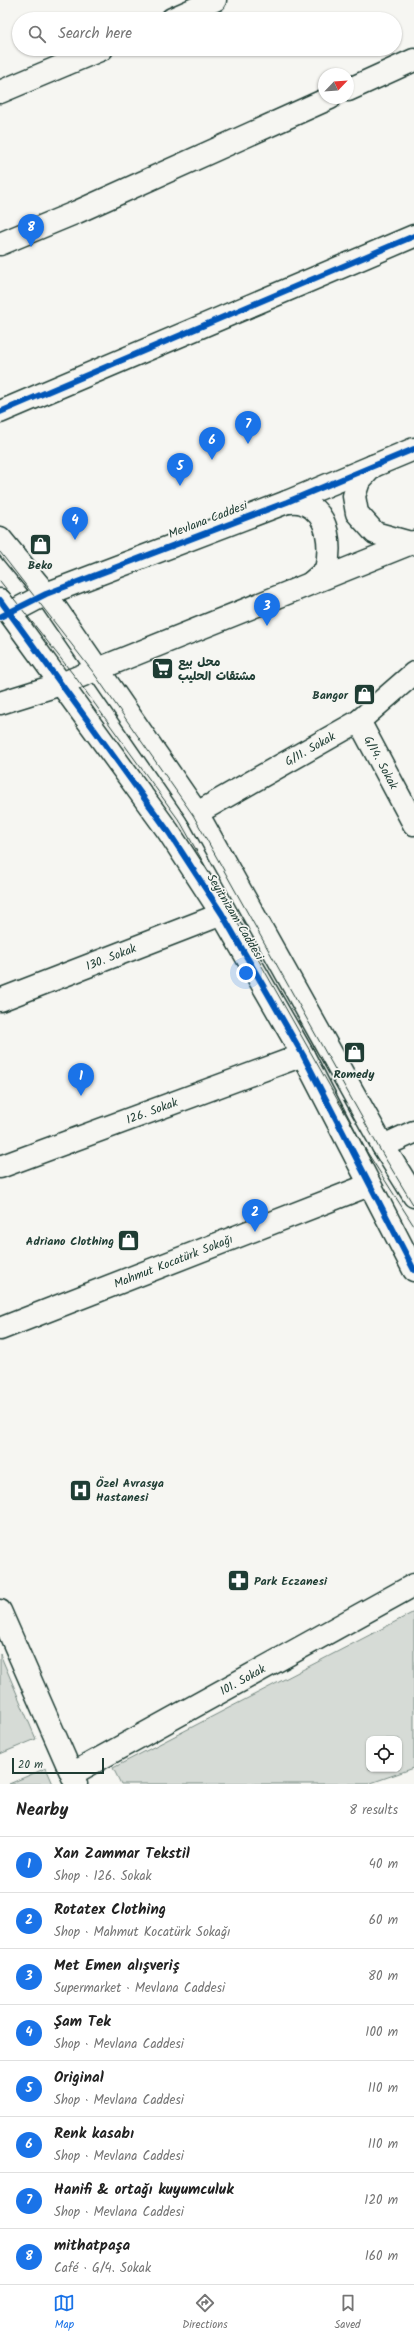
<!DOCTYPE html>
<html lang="en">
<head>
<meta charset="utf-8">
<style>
  body { margin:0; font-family:Kalam,"Playpen Sans Arabic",sans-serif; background:#f6f6f6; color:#222 }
  .controls { position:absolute; right:12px; bottom:12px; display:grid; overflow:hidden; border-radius:8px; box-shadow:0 1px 3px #0004 }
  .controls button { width:36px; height:36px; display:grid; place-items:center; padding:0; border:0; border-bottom:1px solid #e0e0e0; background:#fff; color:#222; font:20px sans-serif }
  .compass { position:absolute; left:318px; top:68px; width:36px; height:36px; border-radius:50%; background:#fff; box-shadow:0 1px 3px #0004; rotate:65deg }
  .scale { position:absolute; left:12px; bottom:10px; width:92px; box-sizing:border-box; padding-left:4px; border:2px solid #1f3d34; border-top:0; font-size:11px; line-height:14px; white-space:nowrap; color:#1f3d34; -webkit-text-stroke:3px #f6f6f2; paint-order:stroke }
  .you { position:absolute; left:246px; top:973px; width:14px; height:14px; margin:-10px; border:3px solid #fff; border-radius:50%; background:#1a73e8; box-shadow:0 0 0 6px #1a73e833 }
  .badge { display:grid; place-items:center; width:26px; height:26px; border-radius:50%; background:#1a73e8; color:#fff; font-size:13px; font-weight:700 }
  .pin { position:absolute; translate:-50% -33px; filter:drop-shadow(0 1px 2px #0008) }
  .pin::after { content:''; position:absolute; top:21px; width:14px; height:12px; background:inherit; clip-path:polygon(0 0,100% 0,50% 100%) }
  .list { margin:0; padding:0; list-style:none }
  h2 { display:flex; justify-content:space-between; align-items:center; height:52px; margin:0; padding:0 16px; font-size:17px }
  h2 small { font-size:13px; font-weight:400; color:#767676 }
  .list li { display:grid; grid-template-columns:26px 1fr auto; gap:12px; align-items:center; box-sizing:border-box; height:56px; padding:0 16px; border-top:1px solid #e0e0e0 }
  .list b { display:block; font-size:15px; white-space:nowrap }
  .list p { margin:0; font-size:13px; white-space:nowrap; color:#767676 }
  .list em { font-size:13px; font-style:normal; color:#767676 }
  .icon { flex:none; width:22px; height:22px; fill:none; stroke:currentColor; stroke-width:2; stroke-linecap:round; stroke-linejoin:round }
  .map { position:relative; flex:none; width:414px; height:1784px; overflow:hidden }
  .search { position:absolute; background:#fff; box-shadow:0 1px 3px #0004; left:12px; right:12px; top:12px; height:44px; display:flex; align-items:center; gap:10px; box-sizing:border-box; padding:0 14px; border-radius:22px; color:#767676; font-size:15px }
  .sheet { height:500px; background:#fff }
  nav { display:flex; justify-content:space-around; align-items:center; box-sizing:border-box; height:56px; border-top:1px solid #e0e0e0; background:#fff; font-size:11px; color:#767676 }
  nav a { display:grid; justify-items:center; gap:2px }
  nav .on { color:#1a73e8 }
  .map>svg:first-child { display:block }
  .green { fill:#d6dbd6; stroke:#7a8c85; fill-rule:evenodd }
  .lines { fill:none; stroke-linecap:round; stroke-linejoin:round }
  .minor-casing { stroke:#1f3d34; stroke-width:25 }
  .major-casing { stroke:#1f3d34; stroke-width:25 }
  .minor { stroke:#f6f6f2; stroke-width:22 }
  .major { stroke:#f6f6f2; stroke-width:22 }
  .tram { stroke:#1f3d34; stroke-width:1 }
  .cycleway-casing { stroke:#f6f6f2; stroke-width:8 }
  .cycleway { stroke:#0057b8; stroke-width:6 }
  .labels { text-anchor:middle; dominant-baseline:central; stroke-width:3.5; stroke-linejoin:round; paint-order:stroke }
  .street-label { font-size:12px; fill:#1f3d34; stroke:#f6f6f2 }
  .poi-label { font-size:12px; font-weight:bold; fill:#1f3d34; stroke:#f6f6f2; text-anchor:start }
</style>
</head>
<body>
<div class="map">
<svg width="414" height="1784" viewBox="0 0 414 1784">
  <rect width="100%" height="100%" fill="#f6f6f2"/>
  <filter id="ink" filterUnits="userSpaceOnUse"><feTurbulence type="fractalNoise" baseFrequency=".025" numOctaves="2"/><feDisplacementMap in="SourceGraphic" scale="8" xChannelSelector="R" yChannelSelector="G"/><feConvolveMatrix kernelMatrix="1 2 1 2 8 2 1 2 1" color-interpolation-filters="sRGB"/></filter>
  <g filter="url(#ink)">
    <g class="green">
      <path d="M414,1612V1768L368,1784H121L113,1768ZM369,1739H399V1769H369Z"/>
      <path d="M0,1654L36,1739L0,1754Z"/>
      <path d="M46,1768L53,1784H9Z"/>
    </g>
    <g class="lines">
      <defs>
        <g id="minor">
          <path d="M172,19L215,0"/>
          <path d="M348,90L414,60"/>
          <path d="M0,92L102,49"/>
          <path d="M0,244L77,212L330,98"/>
          <path d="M0,412L414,236"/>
          <path d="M373,466L359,481L354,496L357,513L375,533L411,543"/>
          <path d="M287,502C293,502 300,501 305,504C330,514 331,548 326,570L312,582"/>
          <path d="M10,613L46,594L287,502L414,449"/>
          <path d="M61,684L414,542"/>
          <path id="s1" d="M359,721L414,824"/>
          <path id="s2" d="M197,813L359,721L414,673"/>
          <path id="s3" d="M0,1000L222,914"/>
          <path d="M383,1146L414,1132"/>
          <path id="s4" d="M0,1167L303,1055"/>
          <path id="s5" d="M0,1329L369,1185"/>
          <path d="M0,1611L76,1784"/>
          <path id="s6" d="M72,1774L414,1585"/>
        </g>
        <g id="major">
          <path d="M0,538L46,594L197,813L383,1146L414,1196"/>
          <path d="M0,600L168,831L222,914L303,1055L414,1270"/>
          <path d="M0,703L61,684"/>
        </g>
      </defs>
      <use href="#minor" class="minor-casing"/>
      <use href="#major" class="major-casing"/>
      <use href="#minor" class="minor"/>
      <use href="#major" class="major"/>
      <g class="tram">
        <path d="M0,552L93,672L193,815L379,1148L414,1206"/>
        <path d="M0,581L76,678L181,823L367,1152L414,1226"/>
      </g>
      <defs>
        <g id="cycleway">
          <path d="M0,412L414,236"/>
          <path d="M0,600L168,831L222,914L303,1055L414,1270"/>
          <path d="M0,617L46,594L287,502L414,449"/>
        </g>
      </defs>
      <use href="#cycleway" class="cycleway-casing"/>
      <use href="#cycleway" class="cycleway"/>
    </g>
  </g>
  <defs>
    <symbol id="shop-square" viewBox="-11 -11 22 22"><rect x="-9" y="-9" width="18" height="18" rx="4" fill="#1f3d34" stroke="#f6f6f2"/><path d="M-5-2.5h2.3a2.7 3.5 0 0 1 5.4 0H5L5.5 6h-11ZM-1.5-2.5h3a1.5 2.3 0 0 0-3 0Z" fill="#fff"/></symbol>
    <symbol id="supermarket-square" viewBox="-11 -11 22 22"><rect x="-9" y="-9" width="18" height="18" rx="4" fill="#1f3d34" stroke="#f6f6f2"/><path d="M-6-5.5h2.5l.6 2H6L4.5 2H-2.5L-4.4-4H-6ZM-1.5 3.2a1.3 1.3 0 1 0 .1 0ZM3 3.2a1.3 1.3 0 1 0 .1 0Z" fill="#fff"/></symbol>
    <symbol id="hospital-square" viewBox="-11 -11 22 22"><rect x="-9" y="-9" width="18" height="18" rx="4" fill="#1f3d34" stroke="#f6f6f2"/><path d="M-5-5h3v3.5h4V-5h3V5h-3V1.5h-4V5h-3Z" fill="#fff"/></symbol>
    <symbol id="pharmacy-square" viewBox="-11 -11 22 22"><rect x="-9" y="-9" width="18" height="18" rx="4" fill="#1f3d34" stroke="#f6f6f2"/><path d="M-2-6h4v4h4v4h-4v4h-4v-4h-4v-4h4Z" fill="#fff"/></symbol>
  </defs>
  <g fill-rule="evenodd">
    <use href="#shop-square" x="28" y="532" width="25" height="25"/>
    <use href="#supermarket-square" x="150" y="656" width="25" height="25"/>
    <use href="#shop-square" x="352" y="682" width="25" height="25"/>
    <use href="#shop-square" x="342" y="1040" width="25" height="25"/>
    <use href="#shop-square" x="116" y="1228" width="25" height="25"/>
    <use href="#hospital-square" x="68" y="1478" width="25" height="25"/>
    <use href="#pharmacy-square" x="226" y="1568" width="25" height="25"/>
  </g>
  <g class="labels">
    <g class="street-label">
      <text transform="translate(208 520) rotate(-21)">Mevlana Caddesi</text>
      <text stroke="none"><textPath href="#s2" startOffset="130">G/11. Sokak</textPath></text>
      <text stroke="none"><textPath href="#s1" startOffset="47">G/14. Sokak</textPath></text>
      <text transform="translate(235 917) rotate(59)">Seyitnizam Caddesi</text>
      <text stroke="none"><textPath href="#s3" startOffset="119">130. Sokak</textPath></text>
      <text stroke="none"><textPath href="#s4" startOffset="162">126. Sokak</textPath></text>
      <text stroke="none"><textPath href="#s5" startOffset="186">Mahmut Kocatürk Sokağı</textPath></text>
      <text stroke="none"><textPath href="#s6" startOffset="195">101. Sokak</textPath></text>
    </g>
    <g class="poi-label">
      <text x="40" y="565" text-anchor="middle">Beko</text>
      <text x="178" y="662">محل بيع<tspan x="178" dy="14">مشتقات الحليب</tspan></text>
      <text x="348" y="695" text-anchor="end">Bangor</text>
      <text x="354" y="1074" text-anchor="middle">Romedy</text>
      <text x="114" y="1241" text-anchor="end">Adriano Clothing</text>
      <text x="96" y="1483">Özel Avrasya<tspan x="96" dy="14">Hastanesi</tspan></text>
      <text x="254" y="1581">Park Eczanesi</text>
    </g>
  </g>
</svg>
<div class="controls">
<button><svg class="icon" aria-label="locate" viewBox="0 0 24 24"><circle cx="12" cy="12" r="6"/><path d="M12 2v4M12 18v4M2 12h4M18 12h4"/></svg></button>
</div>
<svg class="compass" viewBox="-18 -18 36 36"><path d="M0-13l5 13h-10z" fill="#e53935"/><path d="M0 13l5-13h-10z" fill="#767676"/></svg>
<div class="scale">20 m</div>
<div class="you"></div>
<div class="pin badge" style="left:81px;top:1096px">1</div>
<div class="pin badge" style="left:255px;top:1232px">2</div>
<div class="pin badge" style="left:267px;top:626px">3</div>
<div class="pin badge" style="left:75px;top:540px">4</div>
<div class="pin badge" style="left:180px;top:486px">5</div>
<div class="pin badge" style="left:212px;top:460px">6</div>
<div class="pin badge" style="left:248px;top:444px">7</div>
<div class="pin badge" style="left:31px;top:247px">8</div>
<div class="search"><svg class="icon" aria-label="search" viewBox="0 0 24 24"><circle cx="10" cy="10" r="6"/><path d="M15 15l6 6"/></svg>Search here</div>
</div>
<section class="sheet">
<h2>Nearby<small>8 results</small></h2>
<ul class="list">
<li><span class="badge">1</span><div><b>Xan Zammar Tekstil</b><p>Shop · 126. Sokak</p></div><em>40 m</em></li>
<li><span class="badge">2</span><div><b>Rotatex Clothing</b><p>Shop · Mahmut Kocatürk Sokağı</p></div><em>60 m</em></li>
<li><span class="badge">3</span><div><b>Met Emen alışveriş</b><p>Supermarket · Mevlana Caddesi</p></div><em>80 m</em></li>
<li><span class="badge">4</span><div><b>Şam Tek</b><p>Shop · Mevlana Caddesi</p></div><em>100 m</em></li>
<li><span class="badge">5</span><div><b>Original</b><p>Shop · Mevlana Caddesi</p></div><em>110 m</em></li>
<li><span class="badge">6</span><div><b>Renk kasabı</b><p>Shop · Mevlana Caddesi</p></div><em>110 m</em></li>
<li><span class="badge">7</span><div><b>Hanifi &amp; ortağı kuyumculuk</b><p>Shop · Mevlana Caddesi</p></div><em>120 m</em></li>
<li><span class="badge">8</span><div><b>mithatpaşa</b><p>Café · G/4. Sokak</p></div><em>160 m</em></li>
</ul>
</section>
<nav>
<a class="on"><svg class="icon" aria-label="map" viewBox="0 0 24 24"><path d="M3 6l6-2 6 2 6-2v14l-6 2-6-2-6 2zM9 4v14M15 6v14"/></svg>Map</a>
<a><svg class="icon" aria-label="directions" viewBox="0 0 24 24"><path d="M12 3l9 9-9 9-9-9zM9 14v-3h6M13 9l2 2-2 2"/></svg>Directions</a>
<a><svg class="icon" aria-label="saved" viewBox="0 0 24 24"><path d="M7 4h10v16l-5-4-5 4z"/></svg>Saved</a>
</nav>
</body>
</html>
